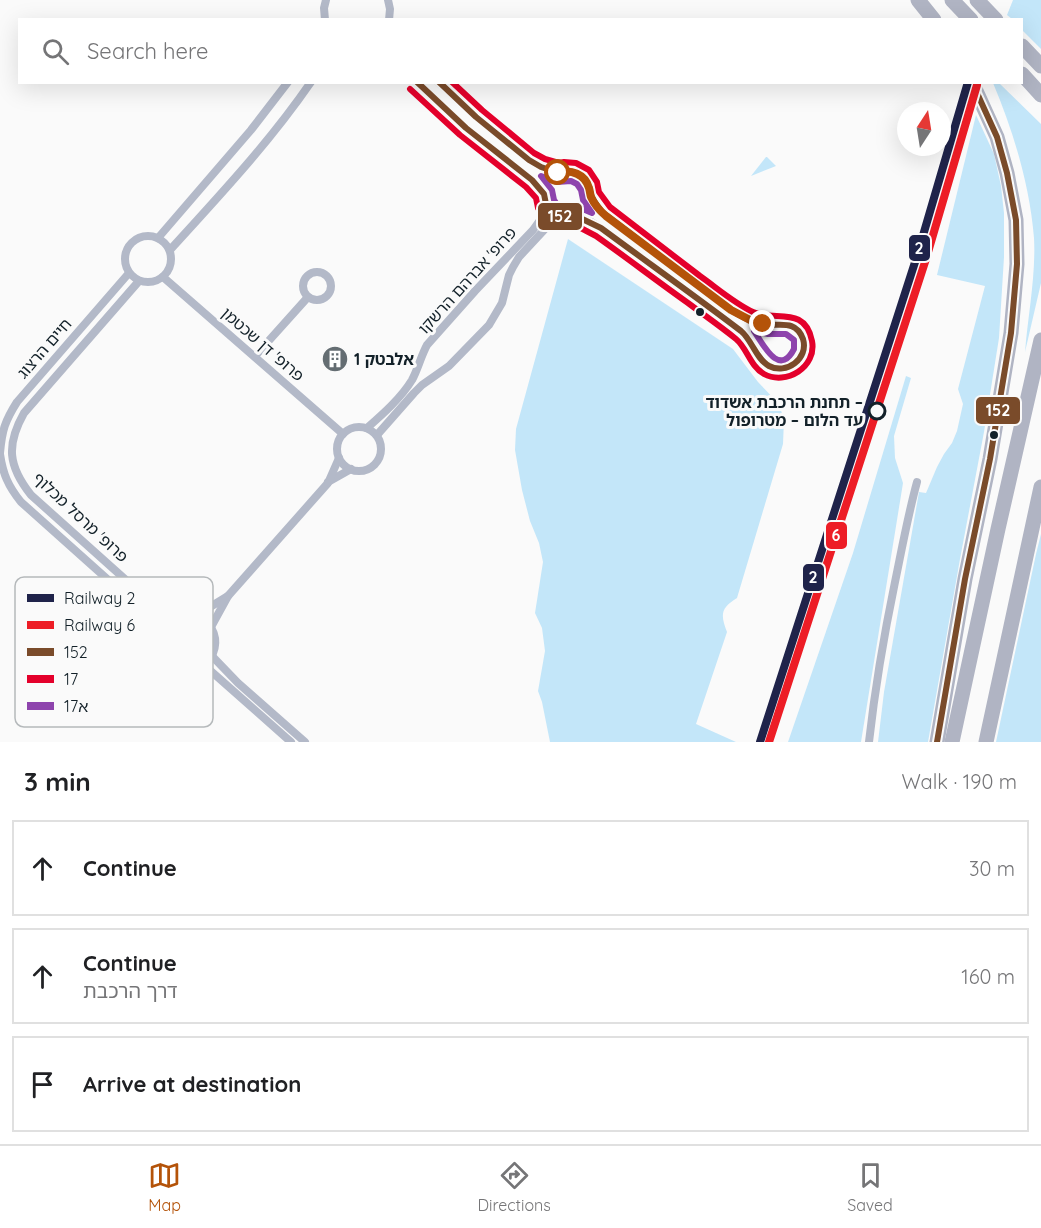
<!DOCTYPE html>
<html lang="en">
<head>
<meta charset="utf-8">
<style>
  body { margin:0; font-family:Quicksand,"Noto Sans Hebrew",sans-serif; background:#f2f2f2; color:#202124 }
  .compass { position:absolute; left:897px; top:102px; width:54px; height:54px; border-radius:50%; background:#fff; box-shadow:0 6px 24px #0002; rotate:12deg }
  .stop { position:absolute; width:18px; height:18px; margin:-14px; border:4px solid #b45309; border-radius:50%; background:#fff }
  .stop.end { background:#b45309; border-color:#fff; box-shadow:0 2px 6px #0008 }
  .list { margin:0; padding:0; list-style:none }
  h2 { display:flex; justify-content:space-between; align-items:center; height:78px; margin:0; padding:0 24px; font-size:26px }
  h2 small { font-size:20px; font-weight:400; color:#757577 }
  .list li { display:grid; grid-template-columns:39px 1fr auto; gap:18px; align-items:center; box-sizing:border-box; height:96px; margin:0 12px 12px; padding:0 12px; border:2px solid #e0e0e0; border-radius:0px }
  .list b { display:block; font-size:22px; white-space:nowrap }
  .list p { margin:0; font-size:20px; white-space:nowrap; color:#757577 }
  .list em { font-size:20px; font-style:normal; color:#757577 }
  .icon { flex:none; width:33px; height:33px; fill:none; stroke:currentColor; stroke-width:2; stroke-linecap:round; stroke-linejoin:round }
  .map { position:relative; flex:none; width:1041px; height:742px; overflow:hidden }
  .search { position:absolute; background:#fff; box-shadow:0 6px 24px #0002; left:18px; right:18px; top:18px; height:66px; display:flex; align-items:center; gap:15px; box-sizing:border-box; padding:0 21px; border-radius:0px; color:#757577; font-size:22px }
  .sheet { height:402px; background:#fff }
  nav { display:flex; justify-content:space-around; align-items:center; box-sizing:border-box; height:84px; border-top:2px solid #e0e0e0; background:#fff; font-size:16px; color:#757577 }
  nav a { display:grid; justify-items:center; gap:3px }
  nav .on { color:#b45309 }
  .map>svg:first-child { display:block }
  .green { fill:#c3e6f9 }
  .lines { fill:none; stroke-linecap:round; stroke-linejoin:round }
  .street { stroke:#b3b9c8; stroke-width:8 }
  .highway { stroke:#b0b4c3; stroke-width:15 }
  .bus-1-casing { stroke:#fafafa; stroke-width:10 }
  .bus-2-casing { stroke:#fafafa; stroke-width:10 }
  .bus-3-casing { stroke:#fafafa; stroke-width:10 }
  .bus-1 { stroke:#7a4b2a; stroke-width:6 }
  .bus-2 { stroke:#e4002b; stroke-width:6 }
  .bus-3 { stroke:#8e44ad; stroke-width:6 }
  .rail-1-casing { stroke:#fafafa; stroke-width:12 }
  .rail-2-casing { stroke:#fafafa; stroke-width:12 }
  .rail-1 { stroke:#1f234a; stroke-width:8 }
  .rail-2 { stroke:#ed1d26; stroke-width:8 }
  .route { stroke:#b45309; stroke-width:8 }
  .bus-dot { fill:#132129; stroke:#fafafa; stroke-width:2 }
  .stop-dot { fill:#fafafa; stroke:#132129; stroke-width:3 }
  .labels { text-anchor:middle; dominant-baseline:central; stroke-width:6; stroke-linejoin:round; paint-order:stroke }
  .street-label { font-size:16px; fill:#132129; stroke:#fafafa }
  .poi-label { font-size:16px; font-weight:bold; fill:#132129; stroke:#fafafa; text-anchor:start }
  .stop-label { font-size:16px; font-weight:bold; fill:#132129; stroke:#fafafa; text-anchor:end }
  .key { fill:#fafafa; stroke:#b5b9bb; stroke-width:1.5 }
  .key-label { font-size:16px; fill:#132129 }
  .line-badge { stroke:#fafafa; stroke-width:2 }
  .badge-label { font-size:16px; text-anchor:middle; font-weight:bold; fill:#fff }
</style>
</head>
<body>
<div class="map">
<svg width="1041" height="742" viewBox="0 0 1041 742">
  <rect width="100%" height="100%" fill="#fafafa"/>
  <g class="green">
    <path d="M1013,0H1041V49L1022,30V20L1012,19L1007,15Z"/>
    <path d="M993,83H999L1041,124V283L1025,352C1028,315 1036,275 1034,238C1030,186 1013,130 993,83Z"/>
    <path d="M976,115L994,154L1001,186L1004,213V257L999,338L984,432L960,559L928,742H878L884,692L919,492L926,493L937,467L944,454L952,443L957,431L963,404L958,389L985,286L937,275Z"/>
    <path d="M767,157L776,166L751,176L766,157Z"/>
    <path d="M568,239L733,349L758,382L779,404L784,420L783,444L737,598C721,608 720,614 727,632L696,724L736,742H550L542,702L538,691L545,651L542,628L535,613L543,562L539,543L530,521L522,490L515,450L516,429Z"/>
    <path d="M906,376L911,378L894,436L895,458L903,483L861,742H788L853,553Z"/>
    <path d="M1041,534V742H996L1036,554Z"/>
  </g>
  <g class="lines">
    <g class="street">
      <path d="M388,0L390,9L389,20"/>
      <path d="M325,20L324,8L326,0"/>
      <path d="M416,82L466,128L532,180L544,194"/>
      <path d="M438,82L476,117L529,160L541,167L559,173"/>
      <circle cx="567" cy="195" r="23"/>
      <path d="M591,196L599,209L606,216L731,310L750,320L771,325"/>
      <path d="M576,216L590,221L601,228L743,333C753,343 758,360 769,366C800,384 820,330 784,324C778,323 772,324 767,328C758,334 757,344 758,353"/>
      <circle cx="148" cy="259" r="23"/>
      <path d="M158,238L251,130L288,82"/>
      <path d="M170,250C219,196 269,143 311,82"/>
      <circle cx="317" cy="286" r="14"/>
      <path d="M163,277L343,434"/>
      <path d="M139,281L24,413C6,445 8,466 31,495L136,589L173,617"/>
      <path d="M255,356L308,297"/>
      <circle cx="359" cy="449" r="22"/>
      <path d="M367,428C383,414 401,398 412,380C418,369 421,356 427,345L475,291L533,230L548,209"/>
      <path d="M377,435L414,393L422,385L449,366L489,325L502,303L509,275L513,267L519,257L557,216"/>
      <path d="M0,453C2,430 5,421 17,402L129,273"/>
      <path d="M0,454C3,474 8,486 21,502L162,628"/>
      <path d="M328,482L351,469"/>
      <path d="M197,615C233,634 210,681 177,669C170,666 164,661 161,653C150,628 173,610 197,615L228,596"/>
      <path d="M211,627L228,596L328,483L339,458"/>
      <path d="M212,656L238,683L305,742"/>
      <path d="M204,665L291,742"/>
      <path d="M869,742C875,688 884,635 895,582C902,548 908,515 917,482"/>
    </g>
    <g class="highway">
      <path d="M918,0L934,20"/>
      <path d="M952,0L971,20"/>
      <path d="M977,0L996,20"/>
      <path d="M1022,46L1041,66"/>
      <path d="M1022,74L1041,95"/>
      <path d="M937,742L965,579L990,459L1011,333L1017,264L1016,220L1007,173L997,137L972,82"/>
      <path d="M952,742L998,529L1041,340"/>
      <path d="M986,742L1041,487"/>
    </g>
    <defs>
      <g id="bus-1">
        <path d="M417,82L466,128L532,180L544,194L546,204L552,213L563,218L576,216L601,228C647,262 695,296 741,331C752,340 756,359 769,366C786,375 809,359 803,339C795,317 776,328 760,324C749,321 740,316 731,310L603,213C599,208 595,203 592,197C590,193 591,193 589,188C585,175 572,168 559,173L541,167L529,160L476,117L439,82"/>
        <path d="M937,742L965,579L990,459L1011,333L1017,264L1016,220L1007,173L997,137L972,82"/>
      </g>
      <path id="bus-2" d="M410,89L460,135L526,187L536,198L538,208L546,220L562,227L575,225L596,236C627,258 657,281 688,303C704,315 720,326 736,339C747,348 750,366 764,374C786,386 817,367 812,341C805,305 775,322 753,312C734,303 717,288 700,276C670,253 640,230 610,207L599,192L597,182L589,170L576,163L564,162L559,163L545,159L534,153L482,110L452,82"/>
      <g id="bus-3">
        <path d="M541,176L557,182L571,181L577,184L581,190L583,200L592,213L578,207L564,209L558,206L554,200L552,190Z"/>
        <path d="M754,331L768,334H786L794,340V349C779,378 763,344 754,331Z"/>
      </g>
    </defs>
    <use href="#bus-1" class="bus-1-casing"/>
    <use href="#bus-2" class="bus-2-casing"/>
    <use href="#bus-3" class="bus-3-casing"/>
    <use href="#bus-1" class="bus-1"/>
    <use href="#bus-2" class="bus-2"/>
    <use href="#bus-3" class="bus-3"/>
    <defs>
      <path id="rail-1" d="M760,742L917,256L968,82"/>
      <path id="rail-2" d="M769,742L926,259L977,85"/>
    </defs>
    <use href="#rail-1" class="rail-1-casing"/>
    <use href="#rail-2" class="rail-2-casing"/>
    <use href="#rail-1" class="rail-1"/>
    <use href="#rail-2" class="rail-2"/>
  </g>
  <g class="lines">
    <path class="route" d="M558,173C571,169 585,174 589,188C590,191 590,194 591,197C594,204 600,211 606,216L731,310L750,320L763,324"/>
  </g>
  <defs>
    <symbol id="building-disc" viewBox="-11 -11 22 22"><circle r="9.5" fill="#646d72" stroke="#fafafa"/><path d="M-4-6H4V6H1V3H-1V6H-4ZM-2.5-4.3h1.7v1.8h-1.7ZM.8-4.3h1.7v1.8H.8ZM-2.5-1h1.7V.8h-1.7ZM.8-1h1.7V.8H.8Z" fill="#fff"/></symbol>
  </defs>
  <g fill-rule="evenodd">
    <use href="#building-disc" x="320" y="344" width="30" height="30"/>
  </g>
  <g class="bus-dot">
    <circle cx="700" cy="312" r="5"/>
    <circle cx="994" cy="435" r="5"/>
  </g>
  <circle class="stop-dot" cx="877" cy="411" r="8"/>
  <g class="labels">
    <g class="street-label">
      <text transform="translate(467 280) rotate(-48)">פרופ' אברהם הרשקו</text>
      <text transform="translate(263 344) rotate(41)">פרופ' דן שכטמן</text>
      <text transform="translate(44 348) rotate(-49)">חיים הרצוג</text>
      <text transform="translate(81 517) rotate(43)">פרופ' מרסל מכלוף</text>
    </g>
    <g class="poi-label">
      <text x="354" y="359">אלבטק 1</text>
    </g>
    <g class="stop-label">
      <text x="863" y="402">תחנת הרכבת אשדוד –<tspan x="863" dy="18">עד הלום – מטרופול</tspan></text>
    </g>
  </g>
  <rect x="15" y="577" width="198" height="150" rx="9" class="key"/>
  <rect x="27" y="594" width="27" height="8" fill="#1f234a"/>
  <rect x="27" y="621" width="27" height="8" fill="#ed1d26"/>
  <rect x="27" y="648" width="27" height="8" fill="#7a4b2a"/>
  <rect x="27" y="675" width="27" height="8" fill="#e4002b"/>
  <rect x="27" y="702" width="27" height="8" fill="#8e44ad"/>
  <g class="key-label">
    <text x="64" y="604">Railway 2</text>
    <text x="64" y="631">Railway 6</text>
    <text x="64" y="658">152</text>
    <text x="64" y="685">17</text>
    <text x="64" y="712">17א</text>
  </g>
  <g class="line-badge">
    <rect x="537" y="202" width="46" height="29" rx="6" fill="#7a4b2a"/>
    <rect x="908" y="234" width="23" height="28" rx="6" fill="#1f234a"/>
    <rect x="975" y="396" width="46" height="29" rx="6" fill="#7a4b2a"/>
    <rect x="825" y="521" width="23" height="29" rx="6" fill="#ed1d26"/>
    <rect x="802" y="563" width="23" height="29" rx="6" fill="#1f234a"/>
  </g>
  <g class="badge-label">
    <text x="560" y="222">152</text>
    <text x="919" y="254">2</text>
    <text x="998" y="416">152</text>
    <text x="836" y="541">6</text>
    <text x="813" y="583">2</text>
  </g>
</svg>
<svg class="compass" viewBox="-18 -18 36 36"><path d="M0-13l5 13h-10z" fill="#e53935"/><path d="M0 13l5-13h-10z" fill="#757577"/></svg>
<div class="stop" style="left:558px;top:173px"></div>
<div class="stop end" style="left:763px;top:324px"></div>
<div class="search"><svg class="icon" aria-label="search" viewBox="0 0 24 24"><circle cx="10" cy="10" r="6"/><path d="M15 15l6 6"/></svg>Search here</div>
</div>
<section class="sheet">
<h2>3 min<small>Walk · 190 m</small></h2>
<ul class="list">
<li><svg class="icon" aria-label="ahead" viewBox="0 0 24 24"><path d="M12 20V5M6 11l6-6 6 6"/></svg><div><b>Continue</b></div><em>30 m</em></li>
<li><svg class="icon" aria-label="ahead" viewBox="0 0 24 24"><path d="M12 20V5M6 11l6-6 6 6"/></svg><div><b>Continue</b><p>דרך הרכבת</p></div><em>160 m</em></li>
<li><svg class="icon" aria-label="arrive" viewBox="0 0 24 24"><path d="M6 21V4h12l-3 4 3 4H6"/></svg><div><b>Arrive at destination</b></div></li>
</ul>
</section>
<nav>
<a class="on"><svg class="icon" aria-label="map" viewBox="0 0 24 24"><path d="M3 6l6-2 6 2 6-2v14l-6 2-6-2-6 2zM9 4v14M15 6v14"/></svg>Map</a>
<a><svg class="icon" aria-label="directions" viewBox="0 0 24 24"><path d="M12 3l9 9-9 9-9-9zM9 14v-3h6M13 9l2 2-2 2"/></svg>Directions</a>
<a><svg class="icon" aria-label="saved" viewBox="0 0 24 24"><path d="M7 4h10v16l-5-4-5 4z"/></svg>Saved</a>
</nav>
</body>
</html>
